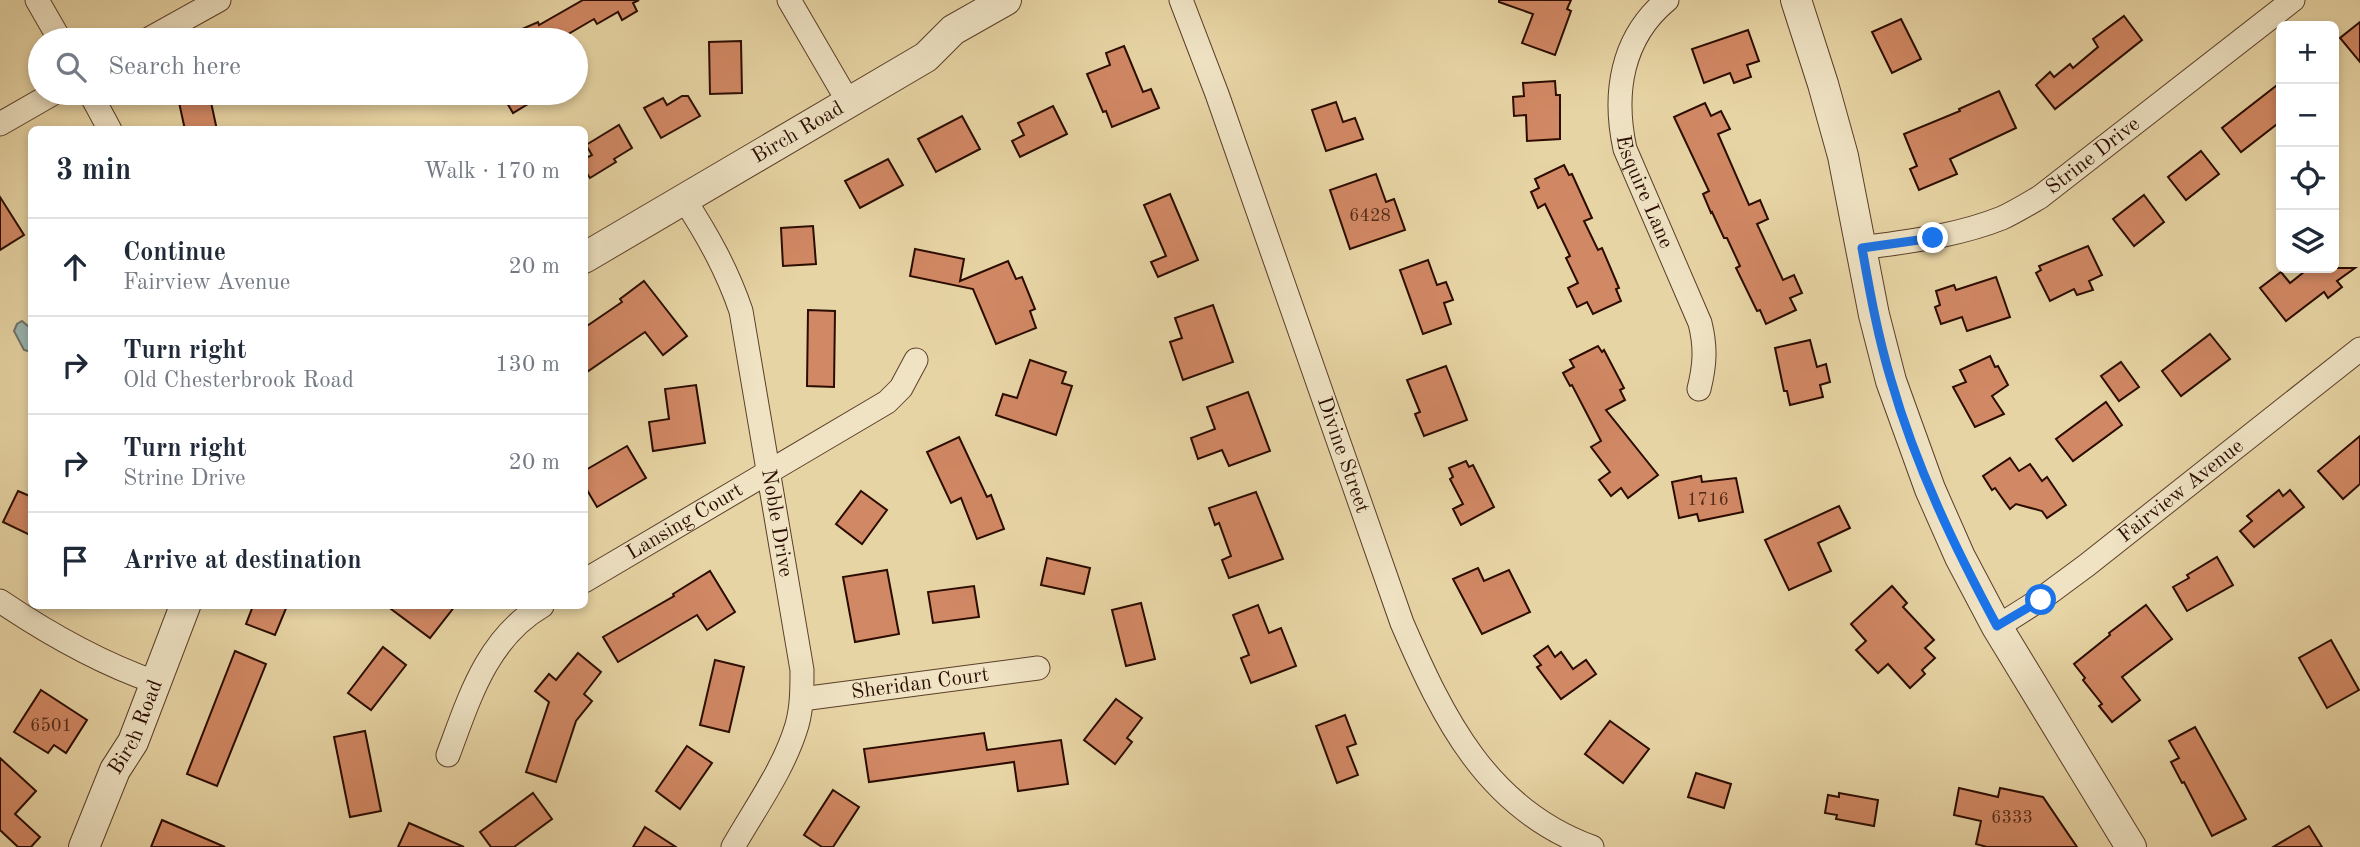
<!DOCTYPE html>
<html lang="en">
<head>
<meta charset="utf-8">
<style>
  body { margin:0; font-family:"Old Standard TT",serif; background:#f6f6f7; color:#1f2937 }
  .controls { position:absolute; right:21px; top:21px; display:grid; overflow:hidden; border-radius:10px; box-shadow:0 4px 10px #0003 }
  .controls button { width:63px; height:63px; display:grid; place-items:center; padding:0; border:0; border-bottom:2px solid #e0e1e3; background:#fff; color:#1f2937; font:35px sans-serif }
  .stop { position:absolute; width:21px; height:21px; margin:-16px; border:5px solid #1a73e8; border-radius:50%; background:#fff }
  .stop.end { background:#1a73e8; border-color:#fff; box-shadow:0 2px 7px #0008 }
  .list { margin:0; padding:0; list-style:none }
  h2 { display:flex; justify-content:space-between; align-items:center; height:91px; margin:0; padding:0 28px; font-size:30px }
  h2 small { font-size:23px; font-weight:400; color:#747a83 }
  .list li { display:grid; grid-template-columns:46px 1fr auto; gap:21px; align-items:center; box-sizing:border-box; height:98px; padding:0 28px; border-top:2px solid #e0e1e3 }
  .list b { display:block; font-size:26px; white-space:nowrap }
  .list p { margin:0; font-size:23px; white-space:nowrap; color:#747a83 }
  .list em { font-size:23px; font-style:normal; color:#747a83 }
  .icon { flex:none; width:38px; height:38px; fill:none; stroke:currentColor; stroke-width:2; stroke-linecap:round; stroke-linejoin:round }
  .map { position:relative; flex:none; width:2360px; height:847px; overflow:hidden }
  .search { position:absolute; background:#fff; box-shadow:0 4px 10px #0003; left:28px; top:28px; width:560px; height:77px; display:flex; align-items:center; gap:18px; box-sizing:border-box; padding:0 24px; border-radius:38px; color:#747a83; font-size:26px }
  .panel { position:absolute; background:#fff; box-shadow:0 4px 10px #0003; left:28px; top:126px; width:560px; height:483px; border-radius:10px }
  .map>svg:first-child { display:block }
  .water { fill:#9ab6b1; stroke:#6e726a; stroke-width:2 }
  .building { fill:#d18864; stroke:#2b0c00; stroke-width:2 }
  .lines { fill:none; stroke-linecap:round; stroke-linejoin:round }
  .minor-casing { stroke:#5a3e29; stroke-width:25 }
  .tertiary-casing { stroke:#5a3e29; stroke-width:32 }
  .minor { stroke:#efe3c4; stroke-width:23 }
  .tertiary { stroke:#efe3c4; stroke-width:30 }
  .route { stroke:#1a73e8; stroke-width:9 }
  .labels { text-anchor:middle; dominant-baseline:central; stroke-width:7; stroke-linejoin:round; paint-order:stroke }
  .number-label { font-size:18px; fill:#542b19 }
  .street-label { font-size:21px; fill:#2b0c00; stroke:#efe3c4 }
</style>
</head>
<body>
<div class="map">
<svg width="2360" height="847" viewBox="0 0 2360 847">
  <rect width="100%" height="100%" fill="#e7d4a4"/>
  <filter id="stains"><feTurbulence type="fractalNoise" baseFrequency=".00286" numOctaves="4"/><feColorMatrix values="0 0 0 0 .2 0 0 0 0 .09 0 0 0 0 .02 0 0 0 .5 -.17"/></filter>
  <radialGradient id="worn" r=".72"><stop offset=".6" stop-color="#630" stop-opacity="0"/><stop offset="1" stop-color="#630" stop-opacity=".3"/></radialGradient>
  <path class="water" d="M22,321L29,327L31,352L24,350L14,331L17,324Z"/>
  <g class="building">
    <path d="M583,0H639L633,3L637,11L622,20L618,12L597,24L594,19L558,40H497L538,22L539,25Z"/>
    <path d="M1499,0H1571L1567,9L1571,11L1555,55L1522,43L1533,14L1499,2Z"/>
    <path d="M2124,16L2142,40L2055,109L2036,85L2050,72L2054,77L2070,64L2073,68L2098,47L2093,39Z"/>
    <path d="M1901,19L1921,59L1892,73L1872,32Z"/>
    <path d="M2360,22V62L2340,38Z"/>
    <path d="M1748,30L1759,61L1747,65L1751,77L1734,83L1730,73L1704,83L1692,49Z"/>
    <path d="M741,41L742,93L710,94L709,42Z"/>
    <path d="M1124,46L1143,92L1151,89L1159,108L1112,127L1106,111L1103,112L1087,74L1110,65L1106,53Z"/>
    <path d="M1555,81L1556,95H1560V139L1527,141L1526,115L1514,116L1513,97L1524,96L1523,83Z"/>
    <path d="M2281,82V121L2241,152L2222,128Z"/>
    <path d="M1999,91L2016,128L1950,159L1957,174L1919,190L1910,169L1917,166L1904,134L1960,111L1959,109Z"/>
    <path d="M177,93H209L217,130H185Z"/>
    <path d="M501,93H546L513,113Z"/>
    <path d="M682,96H688L700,116L661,138L644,108L663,98L667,105Z"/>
    <path d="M1336,102L1343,122L1355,118L1363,139L1326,151L1312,110Z"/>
    <path d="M1705,103L1711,116L1721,111L1730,129L1718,134L1749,205L1760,200L1768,219L1757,224L1783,280L1794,275L1802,293L1790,298L1796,310L1766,324L1760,310L1757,311L1736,268L1740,266L1727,238H1724L1712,212L1711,213L1703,194L1709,191L1674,117Z"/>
    <path d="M1053,106L1067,134L1020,157L1012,141L1024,135L1018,123Z"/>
    <path d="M962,116L980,149L936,172L918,139Z"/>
    <path d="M619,125L632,148L614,159L616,162L590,178L584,169V159L592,155L586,145Z"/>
    <path d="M2201,151L2219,174L2186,200L2168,177Z"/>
    <path d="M888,159L903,185L860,208L845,181Z"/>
    <path d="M1564,165L1569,175L1572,174L1592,218L1584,221L1598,250L1602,248L1619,288L1616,289L1621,301L1593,314L1587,302L1577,307L1568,288L1578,283L1566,258L1570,256L1545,204L1538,208L1531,192L1539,188L1535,179Z"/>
    <path d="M1376,174L1386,202L1394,199L1405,230L1350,249L1330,190Z"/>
    <path d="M1170,194L1198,260L1158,277L1151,262L1166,256L1144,205Z"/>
    <path d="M2144,195L2164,222L2134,246L2113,219Z"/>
    <path d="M0,197L24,235L0,250Z"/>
    <path d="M813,226L816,264L783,266L781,228Z"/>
    <path d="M2088,246L2102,275L2089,281L2093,290L2077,295L2074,289L2050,301L2036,273L2041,270L2039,266Z"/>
    <path d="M915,249L964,259L960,281L1008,261L1016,279L1022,277L1035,309L1030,311L1036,328L996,344L973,289L910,276Z"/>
    <path d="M1428,260L1437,285L1446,282L1453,300L1444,303L1451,324L1423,334L1400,270Z"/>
    <path d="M2309,268H2355L2337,281L2342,287L2328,298L2324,292L2286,321L2260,288L2281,272L2290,283Z"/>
    <path d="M1996,277L2010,317L1967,331L1962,317L1941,324L1935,307L1940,305L1936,291L1954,285L1956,290Z"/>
    <path d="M644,281L687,336L663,355L645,332L584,374V328L622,302L620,299Z"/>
    <path d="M1213,305L1233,362L1183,380L1170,342L1182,338L1175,318Z"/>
    <path d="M808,310L835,311L834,387L807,386Z"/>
    <path d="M2210,334L2230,359L2181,396L2162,371Z"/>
    <path d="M1810,340L1817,367L1826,364L1830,382L1820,385L1823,397L1790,405L1787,391H1784L1775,348Z"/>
    <path d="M1598,346L1602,352L1604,350L1624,388L1620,390L1625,400L1606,410L1658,475L1628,498L1621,488L1611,496L1599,480L1610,472L1591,447L1601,441L1572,385L1570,386L1563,373L1574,367L1570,360Z"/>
    <path d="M1990,356L1995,367L1998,366L2008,385L1992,396L2004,414L1975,427L1953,387L1966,382L1960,370Z"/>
    <path d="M1030,360L1066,372L1062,383L1072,386L1056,435L996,415L1003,394L1017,398Z"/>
    <path d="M2121,362L2139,387L2119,401L2101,376Z"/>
    <path d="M1446,366L1467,420L1424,436L1415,414L1420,412L1407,380Z"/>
    <path d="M696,385L705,443L653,451L649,422L669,419L665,389Z"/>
    <path d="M1248,392L1270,451L1229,466L1222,450L1198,459L1191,438L1215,429L1207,407Z"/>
    <path d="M2106,402L2122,425L2073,461L2056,439Z"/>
    <path d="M2360,436V484L2343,499L2318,471Z"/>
    <path d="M959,437L987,497L991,495L1004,529L977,539L961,498L951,503L927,452Z"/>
    <path d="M627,446L646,478L597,507L584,485V471Z"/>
    <path d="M2010,458L2019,471L2030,464L2042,481L2047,477L2066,505L2047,518L2042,511L2016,504L2010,509L1995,488L1992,490L1983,476Z"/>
    <path d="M1466,461L1469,467L1473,465L1494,507L1461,525L1453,509L1463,504L1450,479L1453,477L1449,468Z"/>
    <path d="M1701,476L1702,482L1736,478L1743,512L1699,521L1697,514L1679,518L1672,482Z"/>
    <path d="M2279,490L2283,496L2290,490L2304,507L2254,547L2240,531L2252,521L2247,516Z"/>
    <path d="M18,491L32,497V536L3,522Z"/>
    <path d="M861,491L887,510L862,544L836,524Z"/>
    <path d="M1256,492L1283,559L1229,578L1222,560L1231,556L1219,523L1215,525L1209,508Z"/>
    <path d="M1839,506L1850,528L1818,543L1831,571L1789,590L1765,540Z"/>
    <path d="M2217,557L2233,585L2187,611L2173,587L2189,578L2187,575Z"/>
    <path d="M1047,558L1090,568L1084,594L1041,585Z"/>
    <path d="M1478,568L1484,581L1509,570L1530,612L1482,634L1453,579Z"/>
    <path d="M887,570L899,634L855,642L843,577Z"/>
    <path d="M710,571L735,612L707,630L697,615L618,662L603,637L674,596L673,594Z"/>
    <path d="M974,586L979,617L933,623L928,592Z"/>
    <path d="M1892,586L1907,603L1903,607L1934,640L1925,648L1935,658L1922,670L1925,674L1910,688L1888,664L1878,673L1856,650L1866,641L1851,624Z"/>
    <path d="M1141,603L1155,659L1126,666L1112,610Z"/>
    <path d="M1258,605L1269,633L1281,628L1296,666L1251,683L1241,658L1249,655L1233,615Z"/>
    <path d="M2146,605L2172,639L2122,677L2140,700L2112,722L2099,706L2102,704L2083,680L2085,678L2074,664L2110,635L2109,633Z"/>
    <path d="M253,606H287L275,635L246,624Z"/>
    <path d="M387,606H455L430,638Z"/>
    <path d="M2331,640L2359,690L2327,708L2299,658Z"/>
    <path d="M1548,646L1555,657L1561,652L1573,669L1586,660L1596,674L1561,699L1537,667L1541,665L1534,656Z"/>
    <path d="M383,647L406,665L371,710L348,693Z"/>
    <path d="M235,651L266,664L217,786L187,774Z"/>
    <path d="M578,653L601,672L584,694L592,701L576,721L556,782L526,772L549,702L535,691L549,674L556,680Z"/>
    <path d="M715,660L744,667L729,732L700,725Z"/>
    <path d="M41,690L87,720L66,753L54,745L48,753L14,732Z"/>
    <path d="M1116,699L1142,718L1127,738L1132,742L1115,764L1084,740Z"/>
    <path d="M1345,715L1356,744L1347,747L1358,775L1337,783L1316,726Z"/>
    <path d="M1610,721L1649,749L1623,783L1585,754Z"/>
    <path d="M2195,727L2246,819L2212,836L2184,782L2182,783L2171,762L2179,758L2169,741Z"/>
    <path d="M365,731L381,811L350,817L334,737Z"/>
    <path d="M984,733L987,750L1061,740L1068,784L1018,791L1014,762L869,782L864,749Z"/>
    <path d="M687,746L712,763L680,809L656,791Z"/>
    <path d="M0,758L36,791L15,814L40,837L31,847H18L0,830Z"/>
    <path d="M1696,773L1731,784L1724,808L1688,797Z"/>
    <path d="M1959,788L1998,797L2000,788L2043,797L2077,847H1987L1976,844L1981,821L1954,815Z"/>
    <path d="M833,790L859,807L833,847H822L804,835Z"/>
    <path d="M533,793L552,819L514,847H491L480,832Z"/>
    <path d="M1839,793L1878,800L1874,826L1836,819L1837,815L1825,813L1828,795L1839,797Z"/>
    <path d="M162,820L225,847H151Z"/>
    <path d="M409,823L464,847H398Z"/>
    <path d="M2309,826L2322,847H2273Z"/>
    <path d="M645,827L676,847H633Z"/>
  </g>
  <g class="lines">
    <defs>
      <g id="minor">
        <path d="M37,0L60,40"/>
        <path d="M789,0L849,103"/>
        <path id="s1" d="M1181,0L1217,94L1402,623C1443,718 1487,809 1592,847"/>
        <path id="s2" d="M1667,0C1621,38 1613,94 1625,149L1700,323C1706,347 1705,365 1699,389"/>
        <path d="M147,40L219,0"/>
        <path d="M90,93L110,130"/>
        <path d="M0,124L54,93"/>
        <path id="s3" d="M684,199C708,236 727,270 741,311L802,670C802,689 802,707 797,725C784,769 755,808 733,847"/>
        <path id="s4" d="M1862,248C1910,241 1957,236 2002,218C2015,212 2028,204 2040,197L2293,0"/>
        <path id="s5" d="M584,581L887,402L901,388L916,360"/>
        <path d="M0,601C49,634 100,663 155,682"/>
        <path id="s6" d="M1997,627L2041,599L2087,565L2360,349"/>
        <path id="s7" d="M802,699L1038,668"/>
        <path d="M448,755C469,699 487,638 542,606"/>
      </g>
      <g id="tertiary">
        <path d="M1796,0L1823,84L1843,156L1874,315L1891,381L1930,489L1960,557L1997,627L2131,847"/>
        <path id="s8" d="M584,258L926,57L953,30L1006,0"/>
        <path id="s9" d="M84,847L115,770L133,742L185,606"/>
      </g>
    </defs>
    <use href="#minor" class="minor-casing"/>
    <use href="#tertiary" class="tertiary-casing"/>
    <use href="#minor" class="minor"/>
    <use href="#tertiary" class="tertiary"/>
  </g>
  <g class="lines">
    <path class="route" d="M1933,238L1862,248C1870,293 1878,337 1891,380C1916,467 1955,548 1997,626L2041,600"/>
  </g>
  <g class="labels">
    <g class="number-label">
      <text x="1370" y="216">6428</text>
      <text x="1708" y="500">1716</text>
      <text x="51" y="726">6501</text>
      <text x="2012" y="818">6333</text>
    </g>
    <g class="street-label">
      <text stroke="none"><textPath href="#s8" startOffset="248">Birch Road</textPath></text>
      <text stroke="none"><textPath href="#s4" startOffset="254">Strine Drive</textPath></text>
      <text stroke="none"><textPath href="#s2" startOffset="210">Esquire Lane</textPath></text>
      <text stroke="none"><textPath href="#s1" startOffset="483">Divine Street</textPath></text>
      <text stroke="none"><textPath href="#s6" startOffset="229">Fairview Avenue</textPath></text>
      <text stroke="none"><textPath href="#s5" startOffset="117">Lansing Court</textPath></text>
      <text stroke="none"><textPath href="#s3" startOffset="341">Noble Drive</textPath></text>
      <text stroke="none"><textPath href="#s7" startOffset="119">Sheridan Court</textPath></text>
      <text stroke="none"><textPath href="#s9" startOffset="131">Birch Road</textPath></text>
    </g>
  </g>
  <rect width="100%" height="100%" filter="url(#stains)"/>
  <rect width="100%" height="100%" fill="url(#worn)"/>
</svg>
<div class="controls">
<button>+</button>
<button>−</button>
<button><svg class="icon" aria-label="locate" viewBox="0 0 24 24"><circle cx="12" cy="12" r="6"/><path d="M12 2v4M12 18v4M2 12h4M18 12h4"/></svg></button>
<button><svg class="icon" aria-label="layers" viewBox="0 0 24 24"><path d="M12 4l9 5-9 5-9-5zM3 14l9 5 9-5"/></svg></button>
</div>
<div class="stop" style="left:2041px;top:600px"></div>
<div class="stop end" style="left:1933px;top:238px"></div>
<div class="search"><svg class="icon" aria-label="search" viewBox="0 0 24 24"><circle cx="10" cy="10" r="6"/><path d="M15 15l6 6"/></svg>Search here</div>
<section class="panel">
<h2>3 min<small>Walk · 170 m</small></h2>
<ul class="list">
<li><svg class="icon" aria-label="ahead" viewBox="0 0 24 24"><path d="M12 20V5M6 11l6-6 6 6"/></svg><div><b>Continue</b><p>Fairview Avenue</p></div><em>20 m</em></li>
<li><svg class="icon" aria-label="right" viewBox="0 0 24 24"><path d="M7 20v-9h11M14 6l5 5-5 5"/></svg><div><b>Turn right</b><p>Old Chesterbrook Road</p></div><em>130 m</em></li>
<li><svg class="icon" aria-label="right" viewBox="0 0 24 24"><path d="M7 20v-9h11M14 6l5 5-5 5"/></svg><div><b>Turn right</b><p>Strine Drive</p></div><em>20 m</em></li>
<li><svg class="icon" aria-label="arrive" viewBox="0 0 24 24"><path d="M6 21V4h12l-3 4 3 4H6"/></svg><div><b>Arrive at destination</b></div></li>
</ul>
</section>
</div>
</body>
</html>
